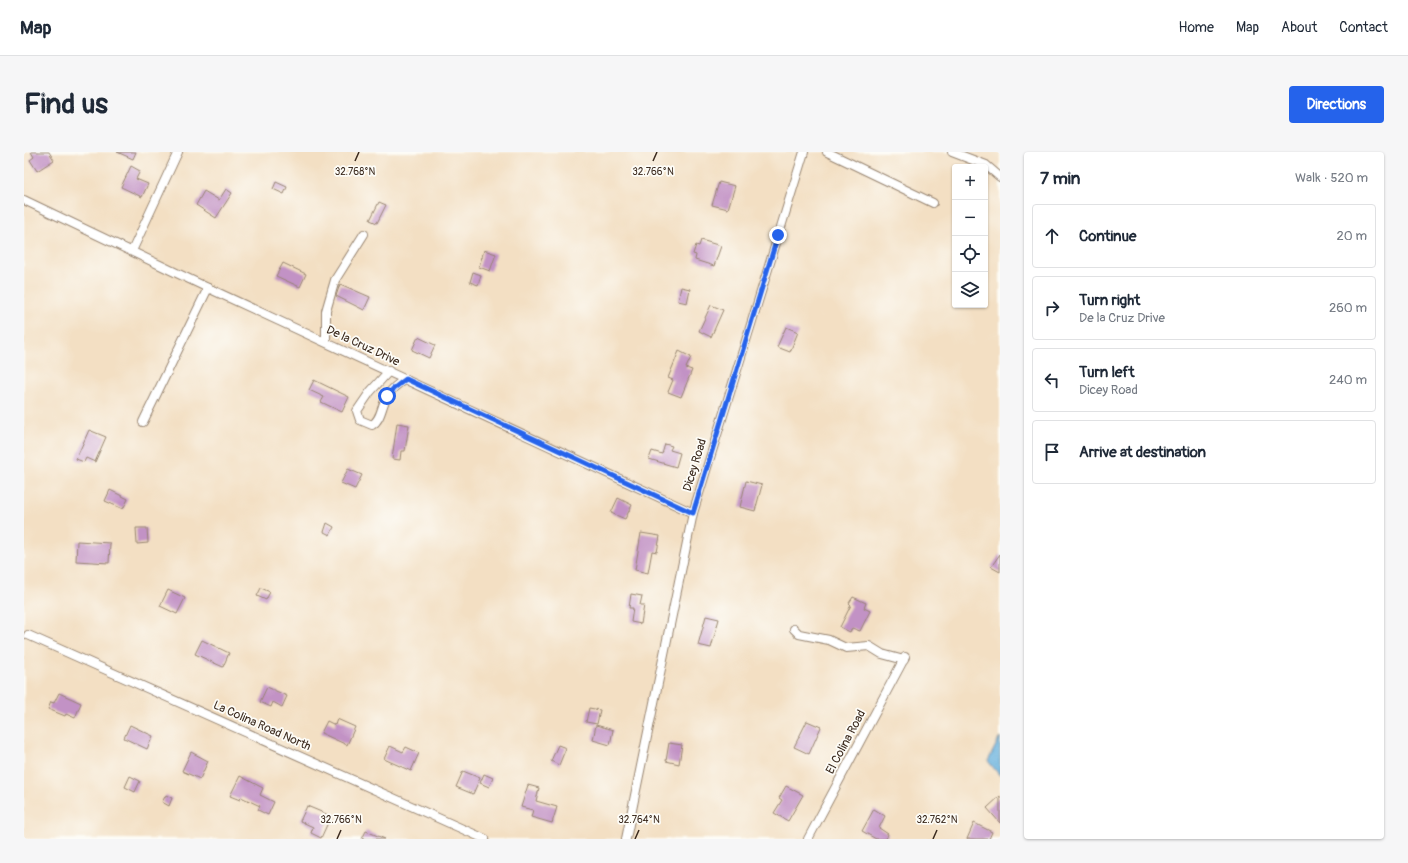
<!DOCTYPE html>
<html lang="en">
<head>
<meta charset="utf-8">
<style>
  body { margin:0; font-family:Pangolin,sans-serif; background:#f6f6f7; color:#1f2937 }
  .controls { position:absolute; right:12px; top:12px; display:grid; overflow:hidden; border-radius:4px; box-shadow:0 1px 3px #0004 }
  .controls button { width:36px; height:36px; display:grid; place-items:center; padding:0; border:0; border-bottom:1px solid #e0e1e3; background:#fff; color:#1f2937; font:20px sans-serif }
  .stop { position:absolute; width:12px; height:12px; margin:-9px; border:3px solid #2563eb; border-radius:50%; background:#fff }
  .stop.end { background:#2563eb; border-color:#fff; box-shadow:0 1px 4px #0008 }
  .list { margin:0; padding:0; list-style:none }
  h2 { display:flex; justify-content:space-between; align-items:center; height:52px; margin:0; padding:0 16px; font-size:17px }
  h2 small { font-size:13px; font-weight:400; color:#747a83 }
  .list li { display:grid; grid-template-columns:26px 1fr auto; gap:12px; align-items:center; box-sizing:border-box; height:64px; margin:0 8px 8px; padding:0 8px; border:1px solid #e0e1e3; border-radius:4px }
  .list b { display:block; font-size:15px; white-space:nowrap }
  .list p { margin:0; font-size:13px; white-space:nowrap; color:#747a83 }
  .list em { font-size:13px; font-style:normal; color:#747a83 }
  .icon { flex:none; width:22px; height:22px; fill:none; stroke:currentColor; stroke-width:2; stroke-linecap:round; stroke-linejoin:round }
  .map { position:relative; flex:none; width:976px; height:687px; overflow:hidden; border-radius:4px }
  header { display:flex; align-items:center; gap:24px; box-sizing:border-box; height:56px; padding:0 20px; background:#fff; border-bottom:1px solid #e0e1e3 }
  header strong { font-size:19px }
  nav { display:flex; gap:22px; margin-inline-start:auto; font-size:14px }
  .intro { display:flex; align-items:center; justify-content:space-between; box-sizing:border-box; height:96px; padding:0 24px }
  h1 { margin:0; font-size:28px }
  .button { padding:10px 18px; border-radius:4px; background:#2563eb; color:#fff; font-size:14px; font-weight:700 }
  main { display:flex; gap:24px; padding:0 24px }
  aside { flex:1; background:#fff; border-radius:4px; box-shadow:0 1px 3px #0004 }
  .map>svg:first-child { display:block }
  .water { fill:#63afdc; stroke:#4f6c7d }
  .building { fill:#c292c5 }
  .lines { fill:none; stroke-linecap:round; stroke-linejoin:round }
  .minor-casing { stroke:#978470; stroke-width:10 }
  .minor { stroke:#fff; stroke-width:8 }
  .route { stroke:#2563eb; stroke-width:5 }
  .ticks { fill:none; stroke:#3b2a1e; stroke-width:1.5 }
  .labels { text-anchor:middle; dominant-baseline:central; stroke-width:3.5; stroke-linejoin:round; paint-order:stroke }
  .street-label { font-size:12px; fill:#3b2a1e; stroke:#fdfcf7 }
  .ticks-label { font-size:10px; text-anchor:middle; fill:#3b2a1e; stroke:#fdfcf7; stroke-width:3.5; stroke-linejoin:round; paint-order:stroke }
</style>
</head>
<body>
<header>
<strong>Map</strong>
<nav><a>Home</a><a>Map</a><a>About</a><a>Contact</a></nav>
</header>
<div class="intro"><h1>Find us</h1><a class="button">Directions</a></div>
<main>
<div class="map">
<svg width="976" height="687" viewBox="0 0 976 687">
  <rect width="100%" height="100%" fill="#fdfcf7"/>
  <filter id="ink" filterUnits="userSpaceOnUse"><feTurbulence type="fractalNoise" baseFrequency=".025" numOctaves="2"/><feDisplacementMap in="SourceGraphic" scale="8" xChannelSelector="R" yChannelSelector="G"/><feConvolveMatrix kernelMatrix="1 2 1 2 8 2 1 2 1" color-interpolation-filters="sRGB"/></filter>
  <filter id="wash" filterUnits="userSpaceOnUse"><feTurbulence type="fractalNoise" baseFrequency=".012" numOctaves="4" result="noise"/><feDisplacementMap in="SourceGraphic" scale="16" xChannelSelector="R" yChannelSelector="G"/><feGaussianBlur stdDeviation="0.9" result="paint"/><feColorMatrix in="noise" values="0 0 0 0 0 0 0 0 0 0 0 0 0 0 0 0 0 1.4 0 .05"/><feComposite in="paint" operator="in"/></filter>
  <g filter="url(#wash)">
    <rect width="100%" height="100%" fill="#f3dfc3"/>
    <path class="water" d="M976,585V624L964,609Z"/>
    <g id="blocks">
      <g class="building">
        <path d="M7,0H25L30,8L13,19L6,8L10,5Z"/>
        <path d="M93,0H112L109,7Z"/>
        <path d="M107,14L116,19L112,27L124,32L118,45L97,35Z"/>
        <path d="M252,30L263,35L260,42L249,37Z"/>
        <path d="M695,30L711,34L704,57L688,53Z"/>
        <path d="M202,37L208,41L192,66L172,53L180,39L195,48Z"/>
        <path d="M355,50L362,53L353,71L346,68Z"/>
        <path d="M677,88L697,94L690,114L671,108L672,103L669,102L672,93L675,94Z"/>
        <path d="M460,98L472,102L466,119L455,115Z"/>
        <path d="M259,111L282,122L276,135L252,124Z"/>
        <path d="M449,120L457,123L454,133L446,130Z"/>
        <path d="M316,132L346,145L340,158L312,144Z"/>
        <path d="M657,135L666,137L663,151L654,149Z"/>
        <path d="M687,153L699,158L687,185L675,179Z"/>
        <path d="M762,175L774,180L766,200L753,195Z"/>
        <path d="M394,185L411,193L405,206L388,198Z"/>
        <path d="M655,199L667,205L662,216L668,218L657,245L644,240L649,228L644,226Z"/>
        <path d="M290,228L325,245L318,260L297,250L300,245L285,238Z"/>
        <path d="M373,271L385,273L381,299H377L376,308L368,307Z"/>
        <path d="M65,278L82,285L71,310L62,306L60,310L52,307Z"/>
        <path d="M641,292L648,294L646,298L656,301L652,315L625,307L628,299L638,302Z"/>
        <path d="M324,317L338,323L331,337L317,331Z"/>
        <path d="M722,329L738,333L731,359L716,355Z"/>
        <path d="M86,338L104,347L99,357L81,349Z"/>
        <path d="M594,346L608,353L601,367L587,361Z"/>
        <path d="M303,371L310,375L306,383L300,380Z"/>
        <path d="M112,376H123L124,391L113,392Z"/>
        <path d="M617,381L636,384L633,400L628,399L624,421L611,418Z"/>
        <path d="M53,389L86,391L85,411L52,409Z"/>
        <path d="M976,402V420L967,415Z"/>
        <path d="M237,436L246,440L242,448L233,444Z"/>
        <path d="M144,438L161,446L153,462L136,454Z"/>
        <path d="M607,442L618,444L616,453H620L617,472L607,470L609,456H605Z"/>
        <path d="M829,445L842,451L840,456L846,459L836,479L828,476L826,480L816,475L827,453L825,451Z"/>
        <path d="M682,464L695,467L687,496L674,493Z"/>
        <path d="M178,488L205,501L199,515L171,502Z"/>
        <path d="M243,535L263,544L258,555L249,550L247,555L236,550Z"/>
        <path d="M35,541L57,551L51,566L42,562L41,564L24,557L27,550L30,551Z"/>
        <path d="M565,556L576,558L573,572L562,570Z"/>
        <path d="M313,567L331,575L323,593L297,581L303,569L311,573Z"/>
        <path d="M783,569L797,575L785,602L770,595Z"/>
        <path d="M106,573L129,584L123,597L100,586Z"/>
        <path d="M572,573L589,578L586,593L569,588Z"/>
        <path d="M645,591L658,593L655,612L642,609Z"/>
        <path d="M534,593L542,596L535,613L527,609Z"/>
        <path d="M366,594L379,600L382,595L395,601L387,619L360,607Z"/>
        <path d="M167,600L184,609L176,627L158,619Z"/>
        <path d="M439,619L456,626L449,642L432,635Z"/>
        <path d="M460,622L469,626L465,635L456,631Z"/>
        <path d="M106,624L116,629L111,640L101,635Z"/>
        <path d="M216,624L239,636L236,643L250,650L244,663L234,658L236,654L217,645L216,648L206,644Z"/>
        <path d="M504,633L515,636L512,649L533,655L528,671L507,665L509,658L497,655Z"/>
        <path d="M762,634L779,643L764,669L750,661L758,648L755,646Z"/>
        <path d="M142,643L148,646L145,654L138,650Z"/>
        <path d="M976,644V671L963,656Z"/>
        <path d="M283,654L307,664L297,686L287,681L289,675L276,669Z"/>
        <path d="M850,657L861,664L855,676L864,682L862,687H852L838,679Z"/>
        <path d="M950,671L968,680L965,687H943Z"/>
        <path d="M342,679L361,687H338Z"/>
      </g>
    </g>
  </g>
  <g filter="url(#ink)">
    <use href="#blocks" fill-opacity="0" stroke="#978470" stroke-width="1"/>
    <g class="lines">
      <defs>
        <g id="minor">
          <path d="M803,0L909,51"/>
          <path d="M928,0L962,13L976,25"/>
          <path d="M0,48L184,136L669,361"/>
          <path d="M108,99L154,0"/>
          <path d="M302,190V159L311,128L340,82"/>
          <path d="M365,219L346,240L333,259L336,268L348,273C358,267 357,253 364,243C368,236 375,231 382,227"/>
          <path d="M119,270L184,136"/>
          <path d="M770,477L775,482L805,488L822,496L845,494L858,502L880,508"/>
          <path d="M4,483L461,687"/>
          <path d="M602,687L669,361L780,0"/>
          <path d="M784,687L881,505"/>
        </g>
      </defs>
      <use href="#minor" class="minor-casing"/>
      <use href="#minor" class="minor"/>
    </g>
  </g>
  <g class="lines" filter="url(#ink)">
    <path class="route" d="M363,244L369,237L382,227L669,361L754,83"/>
  </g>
  <path class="ticks" d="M331,9L335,0M629,9L633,0M313,687L317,678M611,687L615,678M909,687L913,678"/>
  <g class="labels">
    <g class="street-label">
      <text transform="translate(339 194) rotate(25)">De la Cruz Drive</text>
      <text transform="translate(671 313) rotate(-73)">Dicey Road</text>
      <text transform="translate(238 574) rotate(24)">La Colina Road North</text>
      <text transform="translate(822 590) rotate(-62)">El Colina Road</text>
    </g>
  </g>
  <g class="ticks-label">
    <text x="331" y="23">32.768°N</text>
    <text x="629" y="23">32.766°N</text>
    <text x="317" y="671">32.766°N</text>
    <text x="615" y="671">32.764°N</text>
    <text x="913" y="671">32.762°N</text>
  </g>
</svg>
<div class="controls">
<button>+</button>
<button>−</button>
<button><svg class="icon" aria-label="locate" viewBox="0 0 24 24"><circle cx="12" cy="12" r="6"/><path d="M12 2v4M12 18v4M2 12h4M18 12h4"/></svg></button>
<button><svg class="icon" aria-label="layers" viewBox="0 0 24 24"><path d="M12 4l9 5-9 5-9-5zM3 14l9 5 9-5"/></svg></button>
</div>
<div class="stop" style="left:363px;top:244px"></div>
<div class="stop end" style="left:754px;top:83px"></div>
</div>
<aside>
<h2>7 min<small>Walk · 520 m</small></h2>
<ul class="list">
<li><svg class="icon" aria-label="ahead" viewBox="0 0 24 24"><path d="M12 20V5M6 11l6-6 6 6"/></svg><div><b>Continue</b></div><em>20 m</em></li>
<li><svg class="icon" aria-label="right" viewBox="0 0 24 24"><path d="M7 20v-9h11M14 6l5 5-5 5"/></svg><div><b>Turn right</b><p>De la Cruz Drive</p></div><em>260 m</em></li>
<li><svg class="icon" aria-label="left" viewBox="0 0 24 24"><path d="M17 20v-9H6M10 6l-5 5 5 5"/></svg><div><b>Turn left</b><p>Dicey Road</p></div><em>240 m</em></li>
<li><svg class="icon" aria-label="arrive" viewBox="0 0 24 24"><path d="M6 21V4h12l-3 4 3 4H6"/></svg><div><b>Arrive at destination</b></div></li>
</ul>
</aside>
</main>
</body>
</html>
